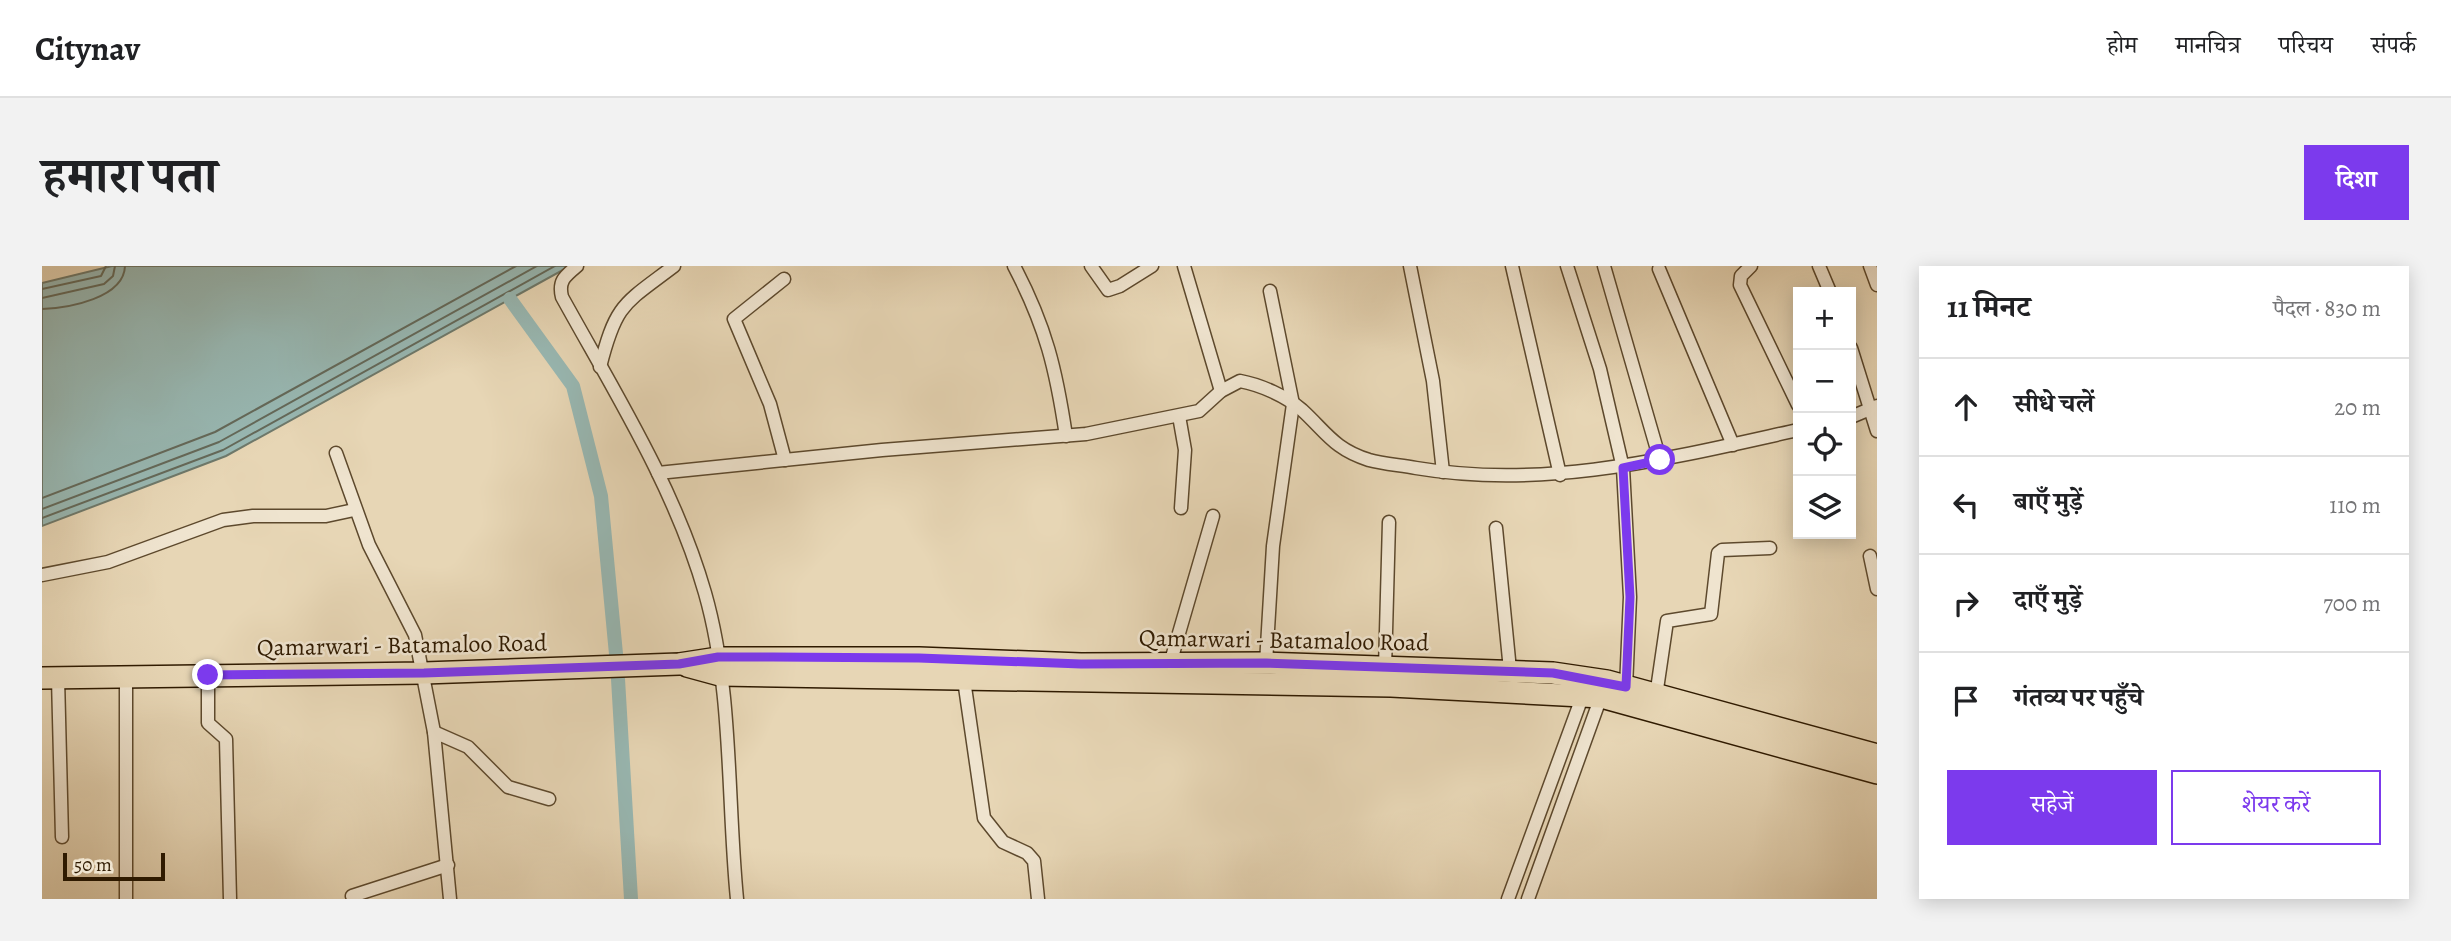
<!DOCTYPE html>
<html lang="hi">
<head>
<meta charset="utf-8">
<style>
  body { margin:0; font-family:Alegreya,"Noto Serif Devanagari",serif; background:#f2f2f2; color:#202124 }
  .controls { position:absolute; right:21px; top:21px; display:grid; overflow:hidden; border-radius:0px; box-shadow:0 4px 18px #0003 }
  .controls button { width:63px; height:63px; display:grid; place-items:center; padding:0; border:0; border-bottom:2px solid #e0e0e0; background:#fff; color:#202124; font:35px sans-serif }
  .scale { position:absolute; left:21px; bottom:18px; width:102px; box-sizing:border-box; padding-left:7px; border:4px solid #2f1a00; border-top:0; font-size:19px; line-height:24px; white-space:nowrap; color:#2f1a00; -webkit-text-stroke:5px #efe4cf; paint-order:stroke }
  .stop { position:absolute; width:21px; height:21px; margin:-16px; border:5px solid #7c3aed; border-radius:50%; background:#fff }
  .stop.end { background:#7c3aed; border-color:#fff; box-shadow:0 2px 7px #0008 }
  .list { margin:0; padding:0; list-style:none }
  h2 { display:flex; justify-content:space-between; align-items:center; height:91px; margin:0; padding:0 28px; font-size:30px }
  h2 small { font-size:23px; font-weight:400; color:#757577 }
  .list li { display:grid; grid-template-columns:46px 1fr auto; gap:21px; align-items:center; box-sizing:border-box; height:98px; padding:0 28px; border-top:2px solid #e0e0e0 }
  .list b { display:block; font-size:26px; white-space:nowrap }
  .list em { font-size:23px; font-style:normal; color:#757577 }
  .actions { display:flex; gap:14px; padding:21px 28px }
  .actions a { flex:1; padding:16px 0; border:2px solid #7c3aed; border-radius:0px; text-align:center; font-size:24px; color:#7c3aed }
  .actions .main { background:#7c3aed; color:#fff }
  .icon { flex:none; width:38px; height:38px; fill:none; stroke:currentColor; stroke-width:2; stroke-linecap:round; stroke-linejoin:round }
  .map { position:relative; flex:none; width:1835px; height:633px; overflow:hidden; border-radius:0px }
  header { display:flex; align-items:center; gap:42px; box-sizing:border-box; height:98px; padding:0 35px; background:#fff; border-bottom:2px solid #e0e0e0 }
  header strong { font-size:33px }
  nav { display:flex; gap:38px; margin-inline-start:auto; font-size:24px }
  .intro { display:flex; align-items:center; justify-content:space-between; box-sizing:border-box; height:168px; padding:0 42px }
  h1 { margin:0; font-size:49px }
  .button { padding:18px 32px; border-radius:0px; background:#7c3aed; color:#fff; font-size:24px; font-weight:700 }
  main { display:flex; gap:42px; padding:0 42px }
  aside { flex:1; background:#fff; border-radius:0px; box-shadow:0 4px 18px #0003 }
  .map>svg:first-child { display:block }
  .water { fill:#98b8b3; stroke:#6e796b; stroke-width:2 }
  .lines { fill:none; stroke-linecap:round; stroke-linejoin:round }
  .shore { stroke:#64695a; stroke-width:2 }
  .canal { stroke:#98b8b3; stroke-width:14 }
  .minor-casing { stroke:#5d492d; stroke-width:15 }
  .primary-casing { stroke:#2f1a00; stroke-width:24 }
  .minor { stroke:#efe4cf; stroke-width:12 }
  .primary { stroke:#e7d6b5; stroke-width:21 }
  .route { stroke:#7c3aed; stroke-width:9 }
  .labels { text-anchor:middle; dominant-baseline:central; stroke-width:5; stroke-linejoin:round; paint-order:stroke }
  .street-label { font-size:24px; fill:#2f1a00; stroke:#efe4cf }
</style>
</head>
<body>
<header>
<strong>Citynav</strong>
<nav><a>होम</a><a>मानचित्र</a><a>परिचय</a><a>संपर्क</a></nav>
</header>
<div class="intro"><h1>हमारा पता</h1><a class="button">दिशा</a></div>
<main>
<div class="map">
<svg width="1835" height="633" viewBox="0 0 1835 633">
  <rect width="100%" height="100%" fill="#e7d6b5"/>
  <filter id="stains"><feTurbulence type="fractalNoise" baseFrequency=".00286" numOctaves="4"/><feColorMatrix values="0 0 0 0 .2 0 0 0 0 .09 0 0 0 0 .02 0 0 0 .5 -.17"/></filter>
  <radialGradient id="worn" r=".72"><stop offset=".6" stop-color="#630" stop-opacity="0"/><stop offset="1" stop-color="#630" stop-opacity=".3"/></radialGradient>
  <path class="water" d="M70,0H528L184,190L0,260V17Z"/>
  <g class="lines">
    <g class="shore">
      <path d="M0,23L59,10L64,0"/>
      <path d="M0,32L62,18L71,10L73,0"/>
      <path d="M0,43C27,42 82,32 83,0"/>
      <path d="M0,232L173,166L474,0"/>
      <path d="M0,243L177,176L495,0"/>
      <path d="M0,252L181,184L513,0"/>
    </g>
    <g class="canal">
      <path d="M468,33L531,120L559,230L574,388"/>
      <path d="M576,413L589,633"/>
    </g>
    <defs>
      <g id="minor">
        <path d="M535,0C523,10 516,15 520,31C573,127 633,222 663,327C691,425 685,532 695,633"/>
        <path d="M972,0C1004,61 1014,103 1024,170"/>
        <path d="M1049,0L1066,24L1078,20L1110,0"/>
        <path d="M1142,0L1179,125"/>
        <path d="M1368,0L1391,115L1401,206"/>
        <path d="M1470,0L1518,209"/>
        <path d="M1525,0L1558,103L1581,202L1588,331L1584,421"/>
        <path d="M1562,0L1618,194"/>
        <path d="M1709,0L1699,10L1698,19L1756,139"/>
        <path d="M1777,0L1788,26"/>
        <path d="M1828,0L1835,19"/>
        <path d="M1617,3L1691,179"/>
        <path d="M742,13L692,53L728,138L743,194"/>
        <path d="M1809,82L1835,165"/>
        <path d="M558,101C574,37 582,38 632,0"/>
        <path d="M1137,150L1143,184L1139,242"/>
        <path d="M1809,151L1835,140"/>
        <path d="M294,187L327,279L373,369L392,466L408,633"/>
        <path d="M616,207L840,184L1044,168L1157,145L1179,125L1198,115C1219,119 1244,130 1260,144C1284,166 1292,183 1327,194C1342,198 1358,199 1374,202C1504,224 1629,192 1756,164"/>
        <path d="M1454,262L1468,404"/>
        <path d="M1828,290L1835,323"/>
        <path d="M0,309L66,296L181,254L211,250H284L312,244"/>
        <path d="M1224,397L1231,280L1251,138L1228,25"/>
        <path d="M1128,398L1171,250"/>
        <path d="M1343,402L1347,256"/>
        <path d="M166,409V457L184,473L188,633"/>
        <path d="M84,410V633"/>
        <path d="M16,412L20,571"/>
        <path d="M922,414L942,552L961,576L985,587L992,595L996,633"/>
        <path d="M1614,430L1625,355L1669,348L1676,287L1680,284L1728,282"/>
        <path d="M392,466L426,481L466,521L507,533"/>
        <path d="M310,630L406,599"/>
        <path d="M1466,633L1542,426"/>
        <path d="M1486,633L1561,425"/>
      </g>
      <g id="primary">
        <path d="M645,400L678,409L1349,420L1559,431L1835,507"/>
        <path d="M0,412L382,407L637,398L676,392H877L1039,398L1224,397L1511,407L1565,415L1835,489"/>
      </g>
    </defs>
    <use href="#minor" class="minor-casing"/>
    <use href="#primary" class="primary-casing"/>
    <use href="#minor" class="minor"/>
    <use href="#primary" class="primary"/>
  </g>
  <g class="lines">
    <path class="route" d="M166,409L382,407L637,398L676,391H731L877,392L1039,398L1224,397L1511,407L1584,421L1588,331L1581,202L1618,194"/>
  </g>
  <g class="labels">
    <g class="street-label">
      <text transform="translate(1242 374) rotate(1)">Qamarwari - Batamaloo Road</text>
      <text transform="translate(360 379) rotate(-1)">Qamarwari - Batamaloo Road</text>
    </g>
  </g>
  <rect width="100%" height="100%" filter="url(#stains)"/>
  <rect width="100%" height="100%" fill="url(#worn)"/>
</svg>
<div class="controls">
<button>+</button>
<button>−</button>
<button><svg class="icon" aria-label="locate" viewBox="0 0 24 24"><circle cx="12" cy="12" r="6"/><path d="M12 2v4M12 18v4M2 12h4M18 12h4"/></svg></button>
<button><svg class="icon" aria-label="layers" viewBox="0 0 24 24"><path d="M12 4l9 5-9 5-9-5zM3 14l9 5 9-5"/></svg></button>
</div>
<div class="scale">50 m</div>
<div class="stop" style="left:1618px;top:194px"></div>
<div class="stop end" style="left:166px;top:409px"></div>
</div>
<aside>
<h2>11 मिनट<small>पैदल · 830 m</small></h2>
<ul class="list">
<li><svg class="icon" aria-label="ahead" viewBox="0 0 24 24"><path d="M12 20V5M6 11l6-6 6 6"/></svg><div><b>सीधे चलें</b></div><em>20 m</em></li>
<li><svg class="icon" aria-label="left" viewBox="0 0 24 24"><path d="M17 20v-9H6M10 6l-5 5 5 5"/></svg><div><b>बाएँ मुड़ें</b></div><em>110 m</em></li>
<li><svg class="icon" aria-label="right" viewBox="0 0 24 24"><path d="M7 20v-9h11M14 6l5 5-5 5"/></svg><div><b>दाएँ मुड़ें</b></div><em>700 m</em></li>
<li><svg class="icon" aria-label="arrive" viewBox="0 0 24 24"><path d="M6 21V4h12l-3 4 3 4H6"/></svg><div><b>गंतव्य पर पहुँचे</b></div></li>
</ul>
<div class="actions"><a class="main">सहेजें</a><a>शेयर करें</a></div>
</aside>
</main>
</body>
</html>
